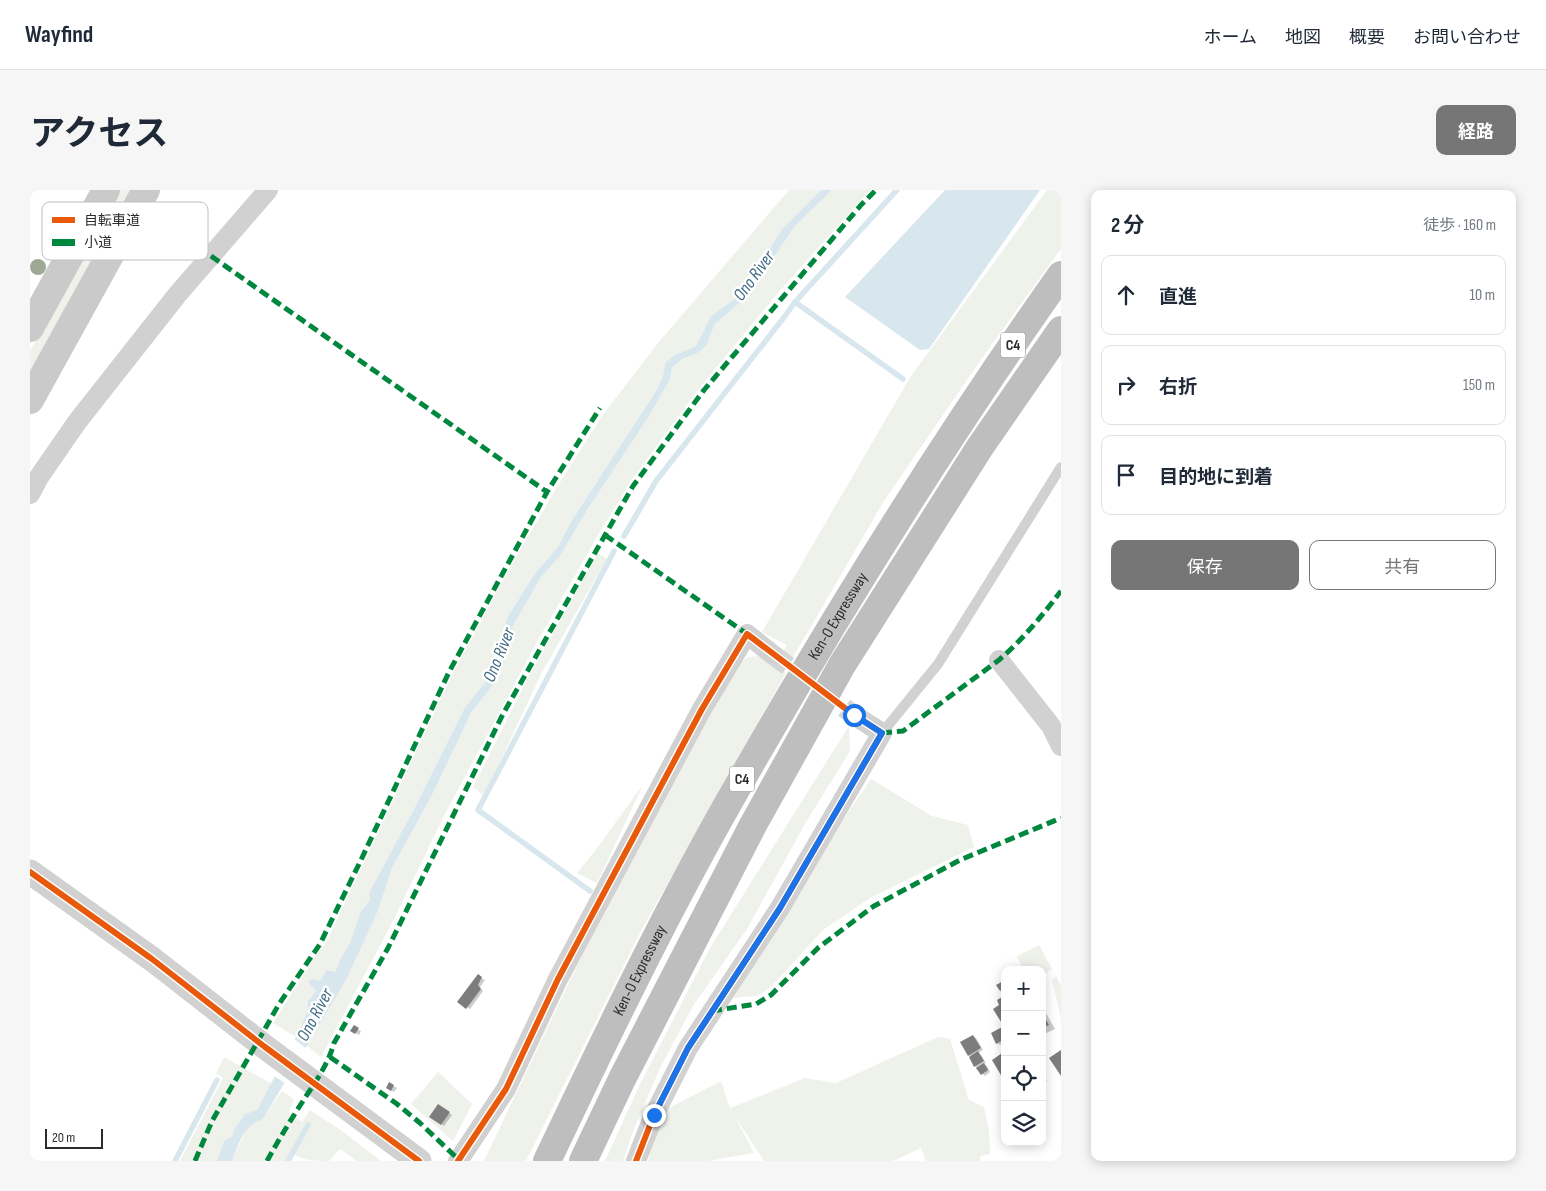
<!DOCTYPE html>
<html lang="ja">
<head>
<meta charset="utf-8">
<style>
  body { margin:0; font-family:"Sofia Sans Condensed","Noto Sans JP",sans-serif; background:#f6f6f7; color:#1f2937 }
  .controls { position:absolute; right:15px; bottom:15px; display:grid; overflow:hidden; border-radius:10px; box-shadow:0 2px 12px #0003 }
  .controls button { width:45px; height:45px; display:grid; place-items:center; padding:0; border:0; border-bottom:1px solid #e0e1e3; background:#fff; color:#1f2937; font:25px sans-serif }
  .scale { position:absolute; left:15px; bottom:12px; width:58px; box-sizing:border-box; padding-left:5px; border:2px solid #2c2c2c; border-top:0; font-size:14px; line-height:18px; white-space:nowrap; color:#2c2c2c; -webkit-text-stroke:4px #fff; paint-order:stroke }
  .stop { position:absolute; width:15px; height:15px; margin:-11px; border:4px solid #1a73e8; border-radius:50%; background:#fff }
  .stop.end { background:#1a73e8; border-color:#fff; box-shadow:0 1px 5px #0008 }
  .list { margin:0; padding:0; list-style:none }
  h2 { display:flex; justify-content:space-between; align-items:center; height:65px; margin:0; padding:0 20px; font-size:21px }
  h2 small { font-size:16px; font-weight:400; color:#747a83 }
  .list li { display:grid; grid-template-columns:32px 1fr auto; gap:15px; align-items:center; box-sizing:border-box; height:80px; margin:0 10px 10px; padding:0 10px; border:1px solid #e0e1e3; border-radius:10px }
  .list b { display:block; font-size:19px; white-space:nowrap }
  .list em { font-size:16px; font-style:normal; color:#747a83 }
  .actions { display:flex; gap:10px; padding:15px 20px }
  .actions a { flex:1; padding:11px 0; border:1px solid #767676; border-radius:10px; text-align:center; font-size:18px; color:#767676 }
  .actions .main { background:#767676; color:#fff }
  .icon { flex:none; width:28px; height:28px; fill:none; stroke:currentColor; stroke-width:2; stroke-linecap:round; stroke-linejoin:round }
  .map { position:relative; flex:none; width:1031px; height:971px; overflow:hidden; border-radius:10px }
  header { display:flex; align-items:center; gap:30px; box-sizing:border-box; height:70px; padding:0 25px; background:#fff; border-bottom:1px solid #e0e1e3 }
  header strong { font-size:24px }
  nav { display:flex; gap:28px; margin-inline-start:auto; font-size:18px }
  .intro { display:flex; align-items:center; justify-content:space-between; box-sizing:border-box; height:120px; padding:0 30px }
  h1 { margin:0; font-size:35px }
  .button { padding:12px 22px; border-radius:10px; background:#767676; color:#fff; font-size:18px; font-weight:700 }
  main { display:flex; gap:30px; padding:0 30px }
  aside { flex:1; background:#fff; border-radius:10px; box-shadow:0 2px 12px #0003 }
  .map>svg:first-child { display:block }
  .green { fill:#eff2eb }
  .water { fill:#d8e6ee }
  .pier { fill:#fff }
  .shadow { fill:#0003 }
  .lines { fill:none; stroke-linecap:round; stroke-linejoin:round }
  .stream { stroke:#d8e6ee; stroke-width:5.5 }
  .building { fill:#7d7d7d }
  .minor-tunnel { stroke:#d5d5d5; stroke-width:20; stroke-dasharray:20 10; stroke-linecap:butt }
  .service { stroke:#d1d1d1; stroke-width:10 }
  .minor { stroke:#d1d1d1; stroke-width:20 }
  .tertiary { stroke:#d1d1d1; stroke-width:25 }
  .secondary { stroke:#cacaca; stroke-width:28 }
  .motorway { stroke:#bebebe; stroke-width:28 }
  .quiet { stroke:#00873e; stroke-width:5; stroke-dasharray:10 5; stroke-linecap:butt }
  .cycleway-casing { stroke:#fff; stroke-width:9 }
  .cycleway { stroke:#e8590c; stroke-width:6 }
  .tree { fill:#9ea995 }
  .route { stroke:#1a73e8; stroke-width:6 }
  .labels { text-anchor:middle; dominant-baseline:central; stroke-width:5; stroke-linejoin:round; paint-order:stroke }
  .shield { fill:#fff; stroke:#6b6b6b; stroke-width:1 }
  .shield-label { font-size:15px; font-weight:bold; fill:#2c2c2c }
  .street-label { font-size:16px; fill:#2c2c2c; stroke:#fff }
  .water-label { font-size:18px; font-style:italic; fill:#426c85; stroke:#fff }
  .key { fill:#fff; stroke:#c0c0c0; stroke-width:1 }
  .key-label { font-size:14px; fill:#2c2c2c }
</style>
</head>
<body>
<header>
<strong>Wayfind</strong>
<nav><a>ホーム</a><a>地図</a><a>概要</a><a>お問い合わせ</a></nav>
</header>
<div class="intro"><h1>アクセス</h1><a class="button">経路</a></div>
<main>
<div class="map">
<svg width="1031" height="971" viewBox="0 0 1031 971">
  <rect width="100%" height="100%" fill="#fff"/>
  <g class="green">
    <path d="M88,0H103L0,185V161Z"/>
    <path d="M759,0H791L752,39L732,71L703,110L681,126L667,154L664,157L645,165L635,173L633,186L626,201L542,330L528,357L506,382L478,426L474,436L470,462L459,487L434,519L384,619L339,703L340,710L331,721L320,754L310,770L305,782L290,791L279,792L286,801L278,811L277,823L266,847L243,833L285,767L297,751L421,487L479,379L527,297L572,226L628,153Z"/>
    <path d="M802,0H840L747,104L667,201L601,291L568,345L507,452L416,622L360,737L291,867L276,855L316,790L348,721L362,678L402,605L441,523L462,496L472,479L479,459L483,436L511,387L530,366L559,317L640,189L642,178L652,169L668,163L676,156L685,134L720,104L764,37Z"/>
    <path d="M1017,0H1031V59L952,168L854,311L762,469L752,462L757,455L732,442L881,186Z"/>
    <path d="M568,363L577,369L512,482L454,606L443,597L500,484Z"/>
    <path d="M729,466L756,483L612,739L496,971H454L553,763L707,475L718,467Z"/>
    <path d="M819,536L820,561L775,634L717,739L663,816L630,878L603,941L593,971H575L610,894L680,758Z"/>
    <path d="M841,589L902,626L938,635L944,657L840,708L793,740L740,798L727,806L701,808L773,689Z"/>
    <path d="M614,593L567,693L547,683L565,661Z"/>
    <path d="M1009,755L1022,779L1012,787V780H993L987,766Z"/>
    <path d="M1026,786L1031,795V828L1022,790Z"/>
    <path d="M908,847L920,849L939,910L954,917L959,939L960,964L950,966L951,971H896L891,958L863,971H734L704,925L724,963L679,971H618L633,921L691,891L700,918L775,888L806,893Z"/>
    <path d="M194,867L242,894L227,920L215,924L205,938L202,946L194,951L187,971H150L193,888L186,883Z"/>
    <path d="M408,882L442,914L423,951L381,914Z"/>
    <path d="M252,901L264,909L259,922L272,932L280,920L312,941L351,971H327L310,959L299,971C285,971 271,971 261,962L256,971H202L217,938L224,932L233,929Z"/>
  </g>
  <g class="water">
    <path d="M791,0H802L764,37L720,104L685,134L676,156L668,163L652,169L642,178L640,189L619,226L559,317L530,366L511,387L483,436L479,459L472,479L462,496L441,523L402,605L362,678L348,721L316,790L233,929C212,936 210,953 202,971H187L194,951L202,946L205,938L215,924L227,920L266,847L277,823L278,811L286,801L278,792L282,789L290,791L297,780L305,782L310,770L320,753L331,721L340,710L339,703L384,619L434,519L459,487L470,462L474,436L478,426L506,382L528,357L542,330L626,201L633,186L635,173L645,165L664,157L667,154L681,126L703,110L732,71L752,39Z"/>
    <path d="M915,0H1010L899,159L890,160L815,107Z"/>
  </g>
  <path class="pier" d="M263,848L277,859L256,894L243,885Z"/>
  <g class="shadow">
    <path d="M448,786L455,790L450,797L453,801L440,819L429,811Z"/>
    <path d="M1012,816L1025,839L1012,845Z"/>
    <path d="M324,837L331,841L329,845L322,841Z"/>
    <path d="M974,838L975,852L970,855L967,853L962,844Z"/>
    <path d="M943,846L946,848L953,860L948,863L951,865L956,873L953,874L957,876L960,882L955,886L945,876L941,867L939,865Z"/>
    <path d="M1012,875L1016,882L1013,884L1017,891L1012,894Z"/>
    <path d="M360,894L367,898L364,902L357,898Z"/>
    <path d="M408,916L422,925L414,936L401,927Z"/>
  </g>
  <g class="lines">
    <g class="stream">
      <path d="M765,112L873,189"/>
      <path d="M594,346L626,291L755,126L765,112L867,0"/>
      <path d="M560,701L448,620L584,361"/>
      <path d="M145,971L187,890"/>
      <path d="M258,971L278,935"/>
    </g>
  </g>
  <g class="building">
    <path d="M448,784L452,787L448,795L451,799L436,819L427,812Z"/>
    <path d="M975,790V802L973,799L970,801L966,795Z"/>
    <path d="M975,805V834L973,835L963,819L969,815L967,810Z"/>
    <path d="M1012,823L1019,835L1012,838Z"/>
    <path d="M324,835L329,838L325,844L320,841Z"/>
    <path d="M974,836L975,854L971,851L966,854L961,843Z"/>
    <path d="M943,845L951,858L938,866L930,852Z"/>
    <path d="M1031,860V886L1019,868Z"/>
    <path d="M948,861L954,871L944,877L939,867Z"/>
    <path d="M975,861V892L962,870Z"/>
    <path d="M954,873L958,880L951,885L946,878Z"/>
    <path d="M359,892L364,895L361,901L356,898Z"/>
    <path d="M408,914L420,922L411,935L399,927Z"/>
  </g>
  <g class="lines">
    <path class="minor-tunnel" d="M742,464L824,525"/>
    <path class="service" d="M852,543L908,474L1031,277"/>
    <g class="minor">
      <path d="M0,304L9,287L47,232L147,105L238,0"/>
      <path d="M969,470L1021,536L1031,556"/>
      <path d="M428,971L476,899L528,789L672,519L717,444L742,464"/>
      <path d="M606,971L624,925L658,858L750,718L852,543L824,525"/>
    </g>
    <path class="tertiary" d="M0,682L122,769L235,857L389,971"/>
    <g class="secondary">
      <path d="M0,138L76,0"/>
      <path d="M0,210L116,0"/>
    </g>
    <g class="motorway">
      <path id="s1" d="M517,971C574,851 631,732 696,617C799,435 910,256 1031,85"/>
      <path d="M553,971L592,889L723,635L812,475L950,257L1031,140"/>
    </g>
    <g class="quiet">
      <path d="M181,66L517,302"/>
      <path d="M575,345L717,444"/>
      <path d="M852,543L873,541L969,470C993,449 1012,426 1031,401"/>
      <path d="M682,821L726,814L741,805L788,758L844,716L930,670L1031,628"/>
      <path d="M300,867L367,914L390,933L429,970"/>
      <path d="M165,971L182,931L236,837L249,814L290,754L331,670L419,482L517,302L570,218"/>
      <path d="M237,971C248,951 260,931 273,911C285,892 298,875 304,853L358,758L473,524L603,296L674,200L831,15L846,0"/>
    </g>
    <defs>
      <g id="cycleway">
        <path d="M0,682L122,769L235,857L389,971"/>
        <path d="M428,971L476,899L528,789L672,519L717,444L824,525L852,543L750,718L658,858L624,925L606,971"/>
      </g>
    </defs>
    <use href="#cycleway" class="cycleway-casing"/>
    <use href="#cycleway" class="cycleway"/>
  </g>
  <circle class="tree" cx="8" cy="77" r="8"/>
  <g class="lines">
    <path class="route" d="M624,925L658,858L750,718L852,543L824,525"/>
  </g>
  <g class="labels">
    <g class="shield">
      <rect x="970.5" y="142.5" width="25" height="25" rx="4"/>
      <rect x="699.5" y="576.5" width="25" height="25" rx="4"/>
    </g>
    <g class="shield-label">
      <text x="983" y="155">C4</text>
      <text x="712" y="589">C4</text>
    </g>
    <g class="street-label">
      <text stroke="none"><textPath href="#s1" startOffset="618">Ken-O Expressway</textPath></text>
      <text stroke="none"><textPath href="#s1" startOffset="212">Ken-O Expressway</textPath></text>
    </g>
    <g class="water-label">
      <text transform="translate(724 86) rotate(-54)">Ono River</text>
      <text transform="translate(469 465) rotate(-68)">Ono River</text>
      <text transform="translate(285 825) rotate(-62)">Ono River</text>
    </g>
  </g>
  <rect x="12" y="12" width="166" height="58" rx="8" class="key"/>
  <rect x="22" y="27" width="23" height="6" fill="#e8590c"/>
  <rect x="22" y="49" width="23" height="7" fill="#00873e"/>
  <g class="key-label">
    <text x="54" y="35">自転車道</text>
    <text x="54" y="57">小道</text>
  </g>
</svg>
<div class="controls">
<button>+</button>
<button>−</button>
<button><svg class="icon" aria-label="locate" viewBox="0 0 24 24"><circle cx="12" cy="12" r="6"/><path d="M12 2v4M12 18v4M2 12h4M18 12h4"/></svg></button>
<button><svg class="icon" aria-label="layers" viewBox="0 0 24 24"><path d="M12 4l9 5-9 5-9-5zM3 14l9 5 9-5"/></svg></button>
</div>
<div class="scale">20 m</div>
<div class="stop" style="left:824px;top:525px"></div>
<div class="stop end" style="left:624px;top:925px"></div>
</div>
<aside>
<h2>2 分<small>徒歩 · 160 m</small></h2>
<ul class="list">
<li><svg class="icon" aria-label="ahead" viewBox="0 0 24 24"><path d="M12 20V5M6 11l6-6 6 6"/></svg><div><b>直進</b></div><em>10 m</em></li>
<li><svg class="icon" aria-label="right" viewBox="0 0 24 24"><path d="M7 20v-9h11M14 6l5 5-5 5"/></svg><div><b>右折</b></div><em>150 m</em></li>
<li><svg class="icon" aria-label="arrive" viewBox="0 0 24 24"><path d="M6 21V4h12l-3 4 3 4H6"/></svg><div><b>目的地に到着</b></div></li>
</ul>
<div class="actions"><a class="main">保存</a><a>共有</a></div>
</aside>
</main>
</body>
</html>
